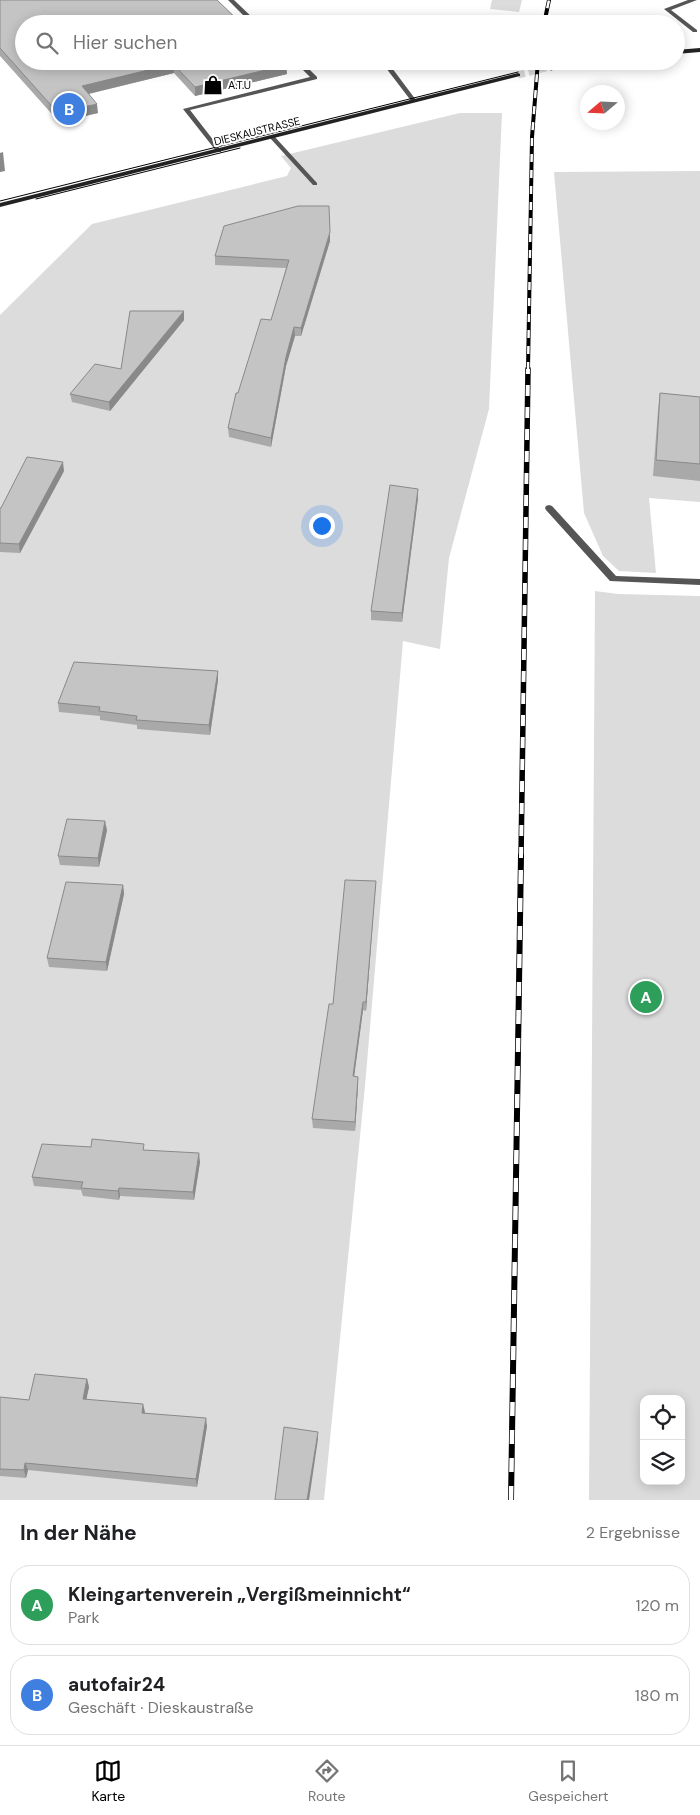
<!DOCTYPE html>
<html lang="de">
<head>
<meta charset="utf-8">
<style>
  body { margin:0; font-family:"DM Sans",sans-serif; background:#f6f6f6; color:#202124 }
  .controls { position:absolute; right:15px; bottom:15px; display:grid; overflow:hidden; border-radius:10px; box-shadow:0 2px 12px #0003 }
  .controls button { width:45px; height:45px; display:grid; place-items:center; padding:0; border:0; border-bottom:1px solid #e0e0e0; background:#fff; color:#202124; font:25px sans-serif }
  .compass { position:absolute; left:580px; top:85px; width:45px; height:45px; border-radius:50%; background:#fff; box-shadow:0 2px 12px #0003; rotate:251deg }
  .you { position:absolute; left:321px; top:525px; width:18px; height:18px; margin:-12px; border:4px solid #fff; border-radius:50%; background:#1a73e8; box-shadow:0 0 0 8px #1a73e833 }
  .badge { display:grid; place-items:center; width:32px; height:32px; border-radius:50%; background:#000; color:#fff; font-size:16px; font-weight:700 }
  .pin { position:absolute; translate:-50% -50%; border:2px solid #fff; box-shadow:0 1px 5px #0006 }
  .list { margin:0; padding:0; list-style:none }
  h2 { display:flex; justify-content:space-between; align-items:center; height:65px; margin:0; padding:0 20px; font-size:21px }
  h2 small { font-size:16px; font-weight:400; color:#757577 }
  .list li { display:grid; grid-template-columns:32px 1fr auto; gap:15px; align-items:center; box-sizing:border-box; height:80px; margin:0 10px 10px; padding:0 10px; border:1px solid #e0e0e0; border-radius:20px }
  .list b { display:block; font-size:19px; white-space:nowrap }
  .list p { margin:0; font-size:16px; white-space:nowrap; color:#757577 }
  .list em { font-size:16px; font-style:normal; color:#757577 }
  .icon { flex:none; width:28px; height:28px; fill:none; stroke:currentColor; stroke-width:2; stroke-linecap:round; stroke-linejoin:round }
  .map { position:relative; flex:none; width:700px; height:1500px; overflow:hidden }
  .search { position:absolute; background:#fff; box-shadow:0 2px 12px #0003; left:15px; right:15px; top:15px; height:55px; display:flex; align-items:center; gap:12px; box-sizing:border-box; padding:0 18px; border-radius:28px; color:#757577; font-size:19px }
  .sheet { height:245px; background:#fff }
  nav { display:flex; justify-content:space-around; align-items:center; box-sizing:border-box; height:70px; border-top:1px solid #e0e0e0; background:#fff; font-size:14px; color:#757577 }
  nav a { display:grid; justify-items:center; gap:2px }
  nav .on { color:#000 }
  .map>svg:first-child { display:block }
  .green { fill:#dcdcdc; fill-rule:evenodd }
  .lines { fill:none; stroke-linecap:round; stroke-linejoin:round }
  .secondary-tunnel { stroke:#d9d9d9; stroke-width:7; stroke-dasharray:7 4; stroke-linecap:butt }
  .lane { fill:#555; fill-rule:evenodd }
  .secondary { fill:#222; fill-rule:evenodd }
  .tram { stroke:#000; stroke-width:1 }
  .rail-far2-casing { stroke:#000; stroke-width:4 }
  .rail-far1-casing { stroke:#000; stroke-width:5.5 }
  .rail-casing { stroke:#000; stroke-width:6 }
  .rail-far2 { stroke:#fff; stroke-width:2.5; stroke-dasharray:8; stroke-linecap:butt }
  .rail-far1 { stroke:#fff; stroke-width:4; stroke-dasharray:11; stroke-linecap:butt }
  .rail { stroke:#fff; stroke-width:4.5; stroke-dasharray:14; stroke-linecap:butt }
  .wall { fill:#a9a9a9 }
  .shaded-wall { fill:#898989 }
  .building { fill:#c4c4c4; stroke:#898989 }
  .labels { text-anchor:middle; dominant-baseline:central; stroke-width:4; stroke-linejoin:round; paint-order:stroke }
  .far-poi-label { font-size:11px; fill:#000; stroke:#fff; text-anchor:start }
  .far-street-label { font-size:11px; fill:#000; stroke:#fff }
</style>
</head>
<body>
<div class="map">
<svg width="700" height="1500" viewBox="0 0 700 1500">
  <rect width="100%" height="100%" fill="#fff"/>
  <g class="green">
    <path d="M492,0H522L519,12L490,9Z"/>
    <path d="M460,113H502L489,409L449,558L440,649L403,641L365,1086L324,1500H0V315L92,224L287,176L291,168L281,156Z"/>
    <path d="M700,171V502L649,498L656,573L619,571L603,556L584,513L554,172Z"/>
    <path d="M595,591L618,594L700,596V1500H589ZM644,1399H681V1481H644Z"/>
  </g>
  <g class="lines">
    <path class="secondary-tunnel" d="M518,75L550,67"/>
    <g class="lane">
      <path d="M228,0H234L259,24H252Z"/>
      <path d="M688,0H697L671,10L697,30V32H693L664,9Z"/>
      <path d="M294,61H301L317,77V79L190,110L221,150V152H217L183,109L310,77Z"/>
      <path d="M390,61H396L392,68L416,100V102H412L386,68Z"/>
      <path d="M270,136H274L317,183V185H313L270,138Z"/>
      <path d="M549,505L552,506L616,576L700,579V585L610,581L546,510L545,508L546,506Z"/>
    </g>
    <g class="secondary">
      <path d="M700,48V52L676,54V50Z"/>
      <path d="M565,61H576L550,69L547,67Z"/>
      <path d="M518,73L520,74V76L0,207V203Z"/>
    </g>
    <g class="tram">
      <path d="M551,70L584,61"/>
      <path d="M36,199L240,148"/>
      <path d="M0,201L518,72"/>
    </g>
    <defs>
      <g id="rail-far2">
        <path d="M544,24L549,0"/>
        <path d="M528,370L532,137L538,61"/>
      </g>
      <path id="rail-far1" d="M521,858L528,369"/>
      <path id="rail" d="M511,1500L521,856"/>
    </defs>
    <use href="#rail-far2" class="rail-far2-casing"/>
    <use href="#rail-far1" class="rail-far1-casing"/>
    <use href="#rail" class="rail-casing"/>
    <use href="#rail-far2" class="rail-far2"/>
    <use href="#rail-far1" class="rail-far1"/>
    <use href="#rail" class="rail"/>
  </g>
  <g class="wall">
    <path d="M0,0L286,65L287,74L195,96L174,73L89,94L98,113L59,122L0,56Z"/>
    <path d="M330,241L301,336H295L286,366L271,447L229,437L228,428L238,393L271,320L286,268L215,265V256Z"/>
    <path d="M184,311V320L110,411L72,402L70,394L121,369Z"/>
    <path d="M660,393L700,397V481L653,476L658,410Z"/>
    <path d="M64,471L20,553L0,552V508H1Z"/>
    <path d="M418,498L402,622L371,620V611Z"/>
    <path d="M218,680L210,735L137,729V725L100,720V716L59,712L58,703Z"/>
    <path d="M107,830L99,867L60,865L58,856Z"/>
    <path d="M376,881L366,1011L363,1010L354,1076L358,1085L355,1131L313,1128L312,1119L333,1004Z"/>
    <path d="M123,885L124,894L107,971L49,967L47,958Z"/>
    <path d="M145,1150L200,1162L194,1200L120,1196L119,1200L83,1196L81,1190L34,1186L32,1177Z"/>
    <path d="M87,1379L89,1387L86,1399L145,1413L207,1426L197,1487L28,1470L26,1478L0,1476V1397L29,1400Z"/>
  </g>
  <g class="shaded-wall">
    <path d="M173,64L174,73L83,95L82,86Z"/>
    <path d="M286,65L287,74L195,96V87Z"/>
    <path d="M97,104L98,113L59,122L58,113Z"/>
    <path d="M3,152L5,171L0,172V153Z"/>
    <path d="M330,232V241L301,336V328Z"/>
    <path d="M184,311V320L110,411L109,402Z"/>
    <path d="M294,327L295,336L286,366L271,447V438L286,357Z"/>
    <path d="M63,462L64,471L20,553L19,544Z"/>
    <path d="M418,489V498L402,622V613Z"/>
    <path d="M218,671V680L210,735L209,725Z"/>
    <path d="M105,821L107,830L99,867L98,858Z"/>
    <path d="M376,881L375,890L366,1011V1002Z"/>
    <path d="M123,885L124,894L107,971L106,962Z"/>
    <path d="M363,1002V1010L353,1085V1076Z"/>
    <path d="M358,1077V1085L355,1131V1122Z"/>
    <path d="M199,1153L200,1162L194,1200L193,1192Z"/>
    <path d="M119,1188L120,1196L119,1200L118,1191Z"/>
    <path d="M87,1379L89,1387L85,1406L83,1399Z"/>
    <path d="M143,1404L145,1412L143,1420L142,1413Z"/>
    <path d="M206,1418L207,1426L197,1487L196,1479Z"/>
    <path d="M318,1432V1439L309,1500H307Z"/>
    <path d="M25,1463L28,1470L26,1478L24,1470Z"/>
  </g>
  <g class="building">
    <path d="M0,0H217L242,24H24V61H282L286,65L195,87L173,64L82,86L97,104L58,113L0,48Z"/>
    <path d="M298,206H329L330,232L301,328L294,327L286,357L271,438L228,428L236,393H238L261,319L271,320L289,260L215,256L224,226Z"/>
    <path d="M130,311H184L109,402L70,394L95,364L121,369Z"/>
    <path d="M660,393L700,397V464L656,460Z"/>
    <path d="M27,457L63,462L19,544L0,543V508H1Z"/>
    <path d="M390,485L418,489L402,613L371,611Z"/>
    <path d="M74,662L218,671L209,725L136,720L137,716L99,711L100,707L58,703Z"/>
    <path d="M67,819L105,821L98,858L58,856Z"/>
    <path d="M345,880L376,881L366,1002H363L353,1076L358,1077L355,1122L312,1119L329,1004H333Z"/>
    <path d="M66,882L123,885L106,962L47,958Z"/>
    <path d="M92,1139L144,1144L143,1150L199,1153L193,1192L119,1188L118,1191L81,1188L83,1182L32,1177L42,1144L91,1147Z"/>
    <path d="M35,1374L87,1379L83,1399L143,1404L142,1413L206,1418L196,1479L25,1463L24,1470L0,1469V1397L29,1400Z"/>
    <path d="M284,1427L318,1432L307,1500H275Z"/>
  </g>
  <defs>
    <symbol id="shop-bare" viewBox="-9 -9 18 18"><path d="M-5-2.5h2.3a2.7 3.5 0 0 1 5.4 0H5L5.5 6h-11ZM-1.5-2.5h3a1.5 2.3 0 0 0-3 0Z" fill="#000" stroke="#fff" stroke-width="2.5" paint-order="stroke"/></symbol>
  </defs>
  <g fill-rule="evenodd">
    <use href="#shop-bare" x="199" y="71" width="28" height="28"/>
  </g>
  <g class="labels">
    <g class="far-poi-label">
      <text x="228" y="85">A.T.U</text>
    </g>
    <g class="far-street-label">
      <text transform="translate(257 131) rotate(-14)">DIESKAUSTRASSE</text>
    </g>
  </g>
</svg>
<div class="controls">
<button><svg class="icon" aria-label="locate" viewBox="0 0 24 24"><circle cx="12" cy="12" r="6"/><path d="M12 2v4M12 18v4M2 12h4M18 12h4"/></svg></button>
<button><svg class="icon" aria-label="layers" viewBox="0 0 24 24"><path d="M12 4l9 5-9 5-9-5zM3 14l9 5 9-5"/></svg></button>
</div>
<svg class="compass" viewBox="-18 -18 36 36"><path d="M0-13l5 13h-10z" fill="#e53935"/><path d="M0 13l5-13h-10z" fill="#757577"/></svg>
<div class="you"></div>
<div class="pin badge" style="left:646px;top:997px;background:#2e9e5b">A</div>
<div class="pin badge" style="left:69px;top:109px;background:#3f7fe0">B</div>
<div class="search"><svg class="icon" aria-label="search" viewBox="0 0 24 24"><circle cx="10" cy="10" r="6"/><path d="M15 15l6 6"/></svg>Hier suchen</div>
</div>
<section class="sheet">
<h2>In der Nähe<small>2 Ergebnisse</small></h2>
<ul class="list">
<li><span class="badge" style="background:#2e9e5b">A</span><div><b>Kleingartenverein „Vergißmeinnicht“</b><p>Park</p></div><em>120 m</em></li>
<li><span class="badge" style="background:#3f7fe0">B</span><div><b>autofair24</b><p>Geschäft · Dieskaustraße</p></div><em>180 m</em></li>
</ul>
</section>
<nav>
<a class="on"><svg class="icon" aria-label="map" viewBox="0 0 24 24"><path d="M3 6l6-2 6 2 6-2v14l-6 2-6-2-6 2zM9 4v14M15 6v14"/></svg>Karte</a>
<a><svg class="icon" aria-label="directions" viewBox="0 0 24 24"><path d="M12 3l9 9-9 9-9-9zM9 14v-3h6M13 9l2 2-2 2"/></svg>Route</a>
<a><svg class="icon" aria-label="saved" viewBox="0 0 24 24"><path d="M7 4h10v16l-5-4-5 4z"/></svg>Gespeichert</a>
</nav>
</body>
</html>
